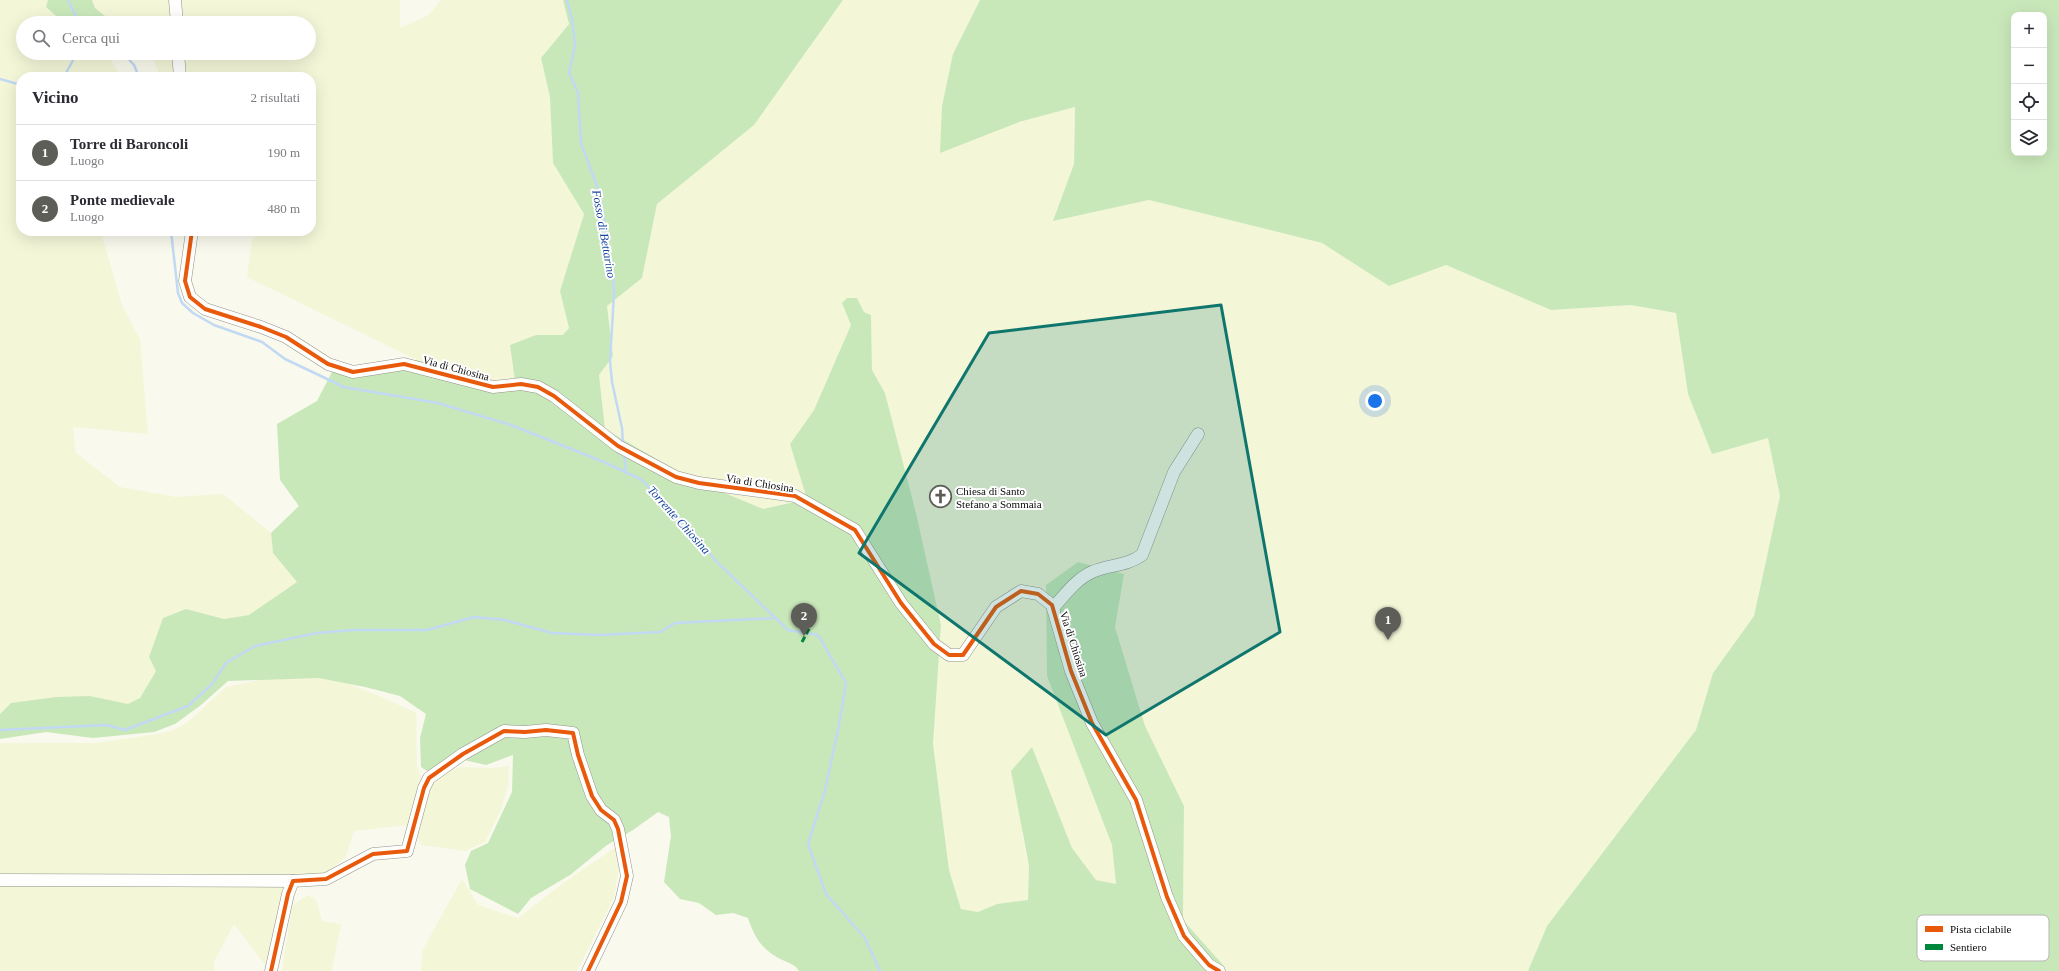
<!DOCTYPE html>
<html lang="it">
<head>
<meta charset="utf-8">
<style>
  body { margin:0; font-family:Georgia,serif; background:#f2f2f3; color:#2b2b33 }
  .controls { position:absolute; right:12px; top:12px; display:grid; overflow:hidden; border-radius:8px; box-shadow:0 4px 16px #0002 }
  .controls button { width:36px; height:36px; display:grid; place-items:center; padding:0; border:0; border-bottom:1px solid #e1e1e2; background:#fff; color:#2b2b33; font:20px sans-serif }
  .you { position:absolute; left:1375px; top:401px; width:14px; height:14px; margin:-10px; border:3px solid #fff; border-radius:50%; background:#1a73e8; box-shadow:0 0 0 6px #1a73e833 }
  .badge { display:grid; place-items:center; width:26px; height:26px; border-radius:50%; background:#5e5e59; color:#fff; font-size:13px; font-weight:700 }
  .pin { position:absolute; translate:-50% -33px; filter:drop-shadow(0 1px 2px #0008) }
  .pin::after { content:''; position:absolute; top:21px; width:14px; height:12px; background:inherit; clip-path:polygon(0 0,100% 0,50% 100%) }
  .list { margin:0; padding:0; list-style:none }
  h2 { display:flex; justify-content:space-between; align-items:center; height:52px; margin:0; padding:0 16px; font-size:17px }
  h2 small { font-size:13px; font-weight:400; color:#7c7c81 }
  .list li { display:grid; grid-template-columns:26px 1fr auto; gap:12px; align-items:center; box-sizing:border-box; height:56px; padding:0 16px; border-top:1px solid #e1e1e2 }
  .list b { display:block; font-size:15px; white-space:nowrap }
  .list p { margin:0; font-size:13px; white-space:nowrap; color:#7c7c81 }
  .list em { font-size:13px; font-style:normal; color:#7c7c81 }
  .icon { flex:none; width:22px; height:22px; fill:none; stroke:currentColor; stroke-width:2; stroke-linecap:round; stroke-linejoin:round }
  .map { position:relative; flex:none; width:2059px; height:971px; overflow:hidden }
  .search { position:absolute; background:#fff; box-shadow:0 4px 16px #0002; left:16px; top:16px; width:300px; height:44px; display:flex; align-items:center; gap:10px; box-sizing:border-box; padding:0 14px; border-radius:22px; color:#7c7c81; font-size:15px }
  .panel { position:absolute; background:#fff; box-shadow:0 4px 16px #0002; left:16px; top:72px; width:300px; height:164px; border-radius:16px }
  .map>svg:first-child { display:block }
  .farmland { fill:#f4f6d8 }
  .forest { fill:#c9e8ba; fill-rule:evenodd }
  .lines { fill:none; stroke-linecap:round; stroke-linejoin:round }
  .stream { stroke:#c2d9f4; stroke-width:2.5 }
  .minor-casing { stroke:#92928c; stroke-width:13 }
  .minor { stroke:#fefefc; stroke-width:12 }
  .quiet { stroke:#00873e; stroke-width:3; stroke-dasharray:6 3; stroke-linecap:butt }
  .cycleway-casing { stroke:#fff; stroke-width:6 }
  .cycleway { stroke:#e8590c; stroke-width:4 }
  .marked { fill:#0f766e; fill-opacity:0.2; stroke:#0f766e; stroke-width:3; stroke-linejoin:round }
  .labels { text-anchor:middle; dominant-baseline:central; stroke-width:4; stroke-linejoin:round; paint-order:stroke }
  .street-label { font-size:11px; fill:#0a0a0a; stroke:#fff }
  .poi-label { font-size:11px; fill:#0a0a0a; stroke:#fff; text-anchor:start }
  .water-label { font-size:12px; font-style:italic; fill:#13449c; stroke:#fff }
  .key { fill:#fff; stroke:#b6b6b6; stroke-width:1 }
  .key-label { font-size:11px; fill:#0a0a0a }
</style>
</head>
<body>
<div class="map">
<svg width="2059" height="971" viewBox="0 0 2059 971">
  <rect width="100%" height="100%" fill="#f9f9ed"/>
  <g class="farmland">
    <path d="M0,0H48L47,7L64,23H23V53H107L121,77H21V231H104L103,239L122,305L140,339L148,434L73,427L76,453L120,487L176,497L223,494L271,533L273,553L298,582L249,615L224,619L186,609L156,671L140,698L128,704L90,696L11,703L0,714Z"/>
    <path d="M92,0H400V28L429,15L441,0H563L569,24L541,58L550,97L553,163L584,214L560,291L569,327L563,335H536L511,345L515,382L481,383L417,360L247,277L252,240L261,231H311V77H160L155,62L146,53H309V23H114L95,8Z"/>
    <path d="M843,0H980L953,54L1019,122L1075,107L1074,164L1054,221L1149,200L1322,243L1389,285L1446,265L1551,310L1632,305L1676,313L1688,394L1712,453L1768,438L1780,496L1754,616L1713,673L1696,730L1547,926L1528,971H1226L1224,966L1183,920L1184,806L1145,726L1115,627L1123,575L1078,562L1046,586L1112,845L1116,884L1096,880L1072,848L1032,748L1022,835L1029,866L1028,900L997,904L978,912L961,909L949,870L933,744L941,625L916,513L885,393L872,370L871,315L864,312L857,298L842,303L851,325L814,410L790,444L807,498L763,509L691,479L605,429L599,375L613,356L607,306L642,278L657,204L754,125Z"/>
    <path d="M280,676L334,678L384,698L416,713L417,765L421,778L407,825L354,831L345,858L318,878L0,876V743H95L157,734L174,730L189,721L226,687Z"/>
    <path d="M509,766L508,785L501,810L485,842L466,851L421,845L416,834L430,786L445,773L460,767L492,768Z"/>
    <path d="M616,847L620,860L614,897L577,971H421L423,949L462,879L478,905L518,918L566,881Z"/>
    <path d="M287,884L265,965L234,924L214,962V971H0V885Z"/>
    <path d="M308,895L316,900L322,921L341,924L332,971H282L292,906Z"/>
  </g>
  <g class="forest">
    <path d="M48,0H92L95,8L114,23H64L46,7Z"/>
    <path d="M563,0H843L754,125L657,204L642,278L607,306L613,356L599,375L605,429L691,479L763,509L807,499L790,444L814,410L851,325L842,303L847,298H857L864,312L871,315L872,370L885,393L916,513L941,625L933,744L949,870L961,909L978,912L997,904L1028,900L1029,866L1011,771L1032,747L1072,848L1096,880L1116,884L1112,845L1047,676L1046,585L1078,562L1124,574L1115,627L1145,726L1184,806L1183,920L1224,966L1226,971H799C794,962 783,962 775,956C759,946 754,935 748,918L733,913L716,915L699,903L680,899L664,882L671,836L669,817L658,812L633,830L607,845L570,875L531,898L518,914L470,889L465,865L471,851L488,843L512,792L513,755L486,765L464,760L433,775L421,767L420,738L426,714L400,696L365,687L319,678L228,681L201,705L175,724L154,732L93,738L46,732L0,739V714L11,703L56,697L90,696L128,704L140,698L156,671L149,657L163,618L186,609L224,619L249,615L297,582L273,553L271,533L299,506L280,480L277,424L317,401L334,368L417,360L481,383L515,381L510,345L536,335H563L569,328L560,291L584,214L553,163L550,97L541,58L569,24Z"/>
    <path d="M980,0H2059V971H1528L1547,926L1696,730L1713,673L1754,616L1780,496L1768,438L1712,454L1688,394L1676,313L1631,305L1551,310L1446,265L1389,286L1322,243L1149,200L1053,221L1074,164L1075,107L1019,122L940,153L942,106L953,54ZM2014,15H2044V153H2014Z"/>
  </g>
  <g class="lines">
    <g class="stream">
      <path d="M68,0L79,23"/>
      <path d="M567,0L572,19L575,45L569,73L578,93L581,143L600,194L613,275L614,294L610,361L612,382L622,428L623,444"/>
      <path d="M123,53L134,65L139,77"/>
      <path d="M61,77L66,73L77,53"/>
      <path d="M0,79L21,85"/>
      <path d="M171,231L178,293L182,303L193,313L214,325L262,342L285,359L344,387L438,403L511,425L604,462L642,480L719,564L788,630L818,635L846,683L839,725L825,790L808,844L826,894L865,938L880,971"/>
      <path d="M624,453L626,472"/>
      <path d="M0,730L107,725L125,730L188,706L212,684L226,663L255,646L317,633L353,630H427L474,617L505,620L552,633L599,635L660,632L675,623L776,618"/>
    </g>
    <defs>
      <g id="minor">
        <path d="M175,0L177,23"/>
        <path d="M178,53L180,77"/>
        <path d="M192,231L185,281L190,297L205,309L261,327L286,337L328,364L353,372L404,364L493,387L521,384L538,387L554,396L618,446L676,477L699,483L795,496L855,530L901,603L934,644L949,655H963L996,607L1021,591L1038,594L1052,605L1071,671L1092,723L1136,800L1167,897L1184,936L1209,965L1219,971"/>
        <path d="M1053,608C1064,596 1076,579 1092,572C1109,564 1125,567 1142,555L1174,472L1198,434"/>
        <path d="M0,880L293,881"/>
        <path d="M271,971L288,894L293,881L326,879L373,854L407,851L424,788L429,778L463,754L504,731L525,732L546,730L573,733L578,755L592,796L601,810L614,820L618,829L627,876L621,902L588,971"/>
      </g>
    </defs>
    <use href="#minor" class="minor-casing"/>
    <use href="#minor" class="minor"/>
    <path class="quiet" d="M802,642L811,625"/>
    <defs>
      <g id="cycleway">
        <path d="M192,231L185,281L190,297L205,309L261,327L286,337L328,364L353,372L404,364L493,387L521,384L538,387L554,396L618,446L676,477L699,483L795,496L855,530L901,603L934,644L949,655H963L996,607L1021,591L1038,594L1052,605L1071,671L1092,723L1136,800L1167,897L1184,936L1209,965L1219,971"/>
        <path d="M271,971L288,894L293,881L326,879L373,854L407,851L424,788L429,778L463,754L504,731L525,732L546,730L573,733L578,755L592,796L601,810L614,820L618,829L627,876L621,902L588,971"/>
      </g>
    </defs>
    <use href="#cycleway" class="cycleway-casing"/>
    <use href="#cycleway" class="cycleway"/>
  </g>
  <path class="marked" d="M1221,305L1280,632L1106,735L859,553L989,333Z"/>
  <defs>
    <symbol id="church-ring" viewBox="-11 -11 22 22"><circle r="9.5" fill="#fff" stroke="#5e5e59" stroke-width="1.5"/><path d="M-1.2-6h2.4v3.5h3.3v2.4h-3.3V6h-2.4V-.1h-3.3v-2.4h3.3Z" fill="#5e5e59"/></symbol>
  </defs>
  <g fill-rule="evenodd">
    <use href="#church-ring" x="928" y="484" width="25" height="25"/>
  </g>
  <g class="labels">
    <g class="street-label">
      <text transform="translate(456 368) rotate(15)">Via di Chiosina</text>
      <text transform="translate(760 483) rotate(9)">Via di Chiosina</text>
      <text transform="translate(1074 644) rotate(72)">Via di Chiosina</text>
    </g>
    <g class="poi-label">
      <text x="956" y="491">Chiesa di Santo<tspan x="956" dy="13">Stefano a Sommaia</tspan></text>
    </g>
    <g class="water-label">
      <text transform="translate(604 234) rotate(80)">Fosso di Bettarino</text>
      <text transform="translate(679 520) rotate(48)">Torrente Chiosina</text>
    </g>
  </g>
  <rect x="1917" y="915" width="132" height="46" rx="6" class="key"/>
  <rect x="1925" y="926" width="18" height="6" fill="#e8590c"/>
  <rect x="1925" y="944" width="18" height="6" fill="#00873e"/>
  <g class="key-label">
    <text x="1950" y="933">Pista ciclabile</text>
    <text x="1950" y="951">Sentiero</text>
  </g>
</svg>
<div class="controls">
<button>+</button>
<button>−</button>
<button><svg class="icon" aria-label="locate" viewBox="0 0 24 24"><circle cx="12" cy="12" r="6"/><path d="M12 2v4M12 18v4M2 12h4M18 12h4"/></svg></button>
<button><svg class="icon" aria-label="layers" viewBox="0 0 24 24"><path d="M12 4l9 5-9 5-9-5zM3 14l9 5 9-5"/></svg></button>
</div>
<div class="you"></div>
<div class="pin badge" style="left:1388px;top:640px">1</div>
<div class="pin badge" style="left:804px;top:636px">2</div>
<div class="search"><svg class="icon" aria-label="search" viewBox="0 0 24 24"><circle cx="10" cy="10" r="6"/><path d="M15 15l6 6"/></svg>Cerca qui</div>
<section class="panel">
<h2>Vicino<small>2 risultati</small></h2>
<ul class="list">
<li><span class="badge">1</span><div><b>Torre di Baroncoli</b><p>Luogo</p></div><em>190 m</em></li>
<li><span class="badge">2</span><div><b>Ponte medievale</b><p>Luogo</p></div><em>480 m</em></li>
</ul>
</section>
</div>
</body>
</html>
